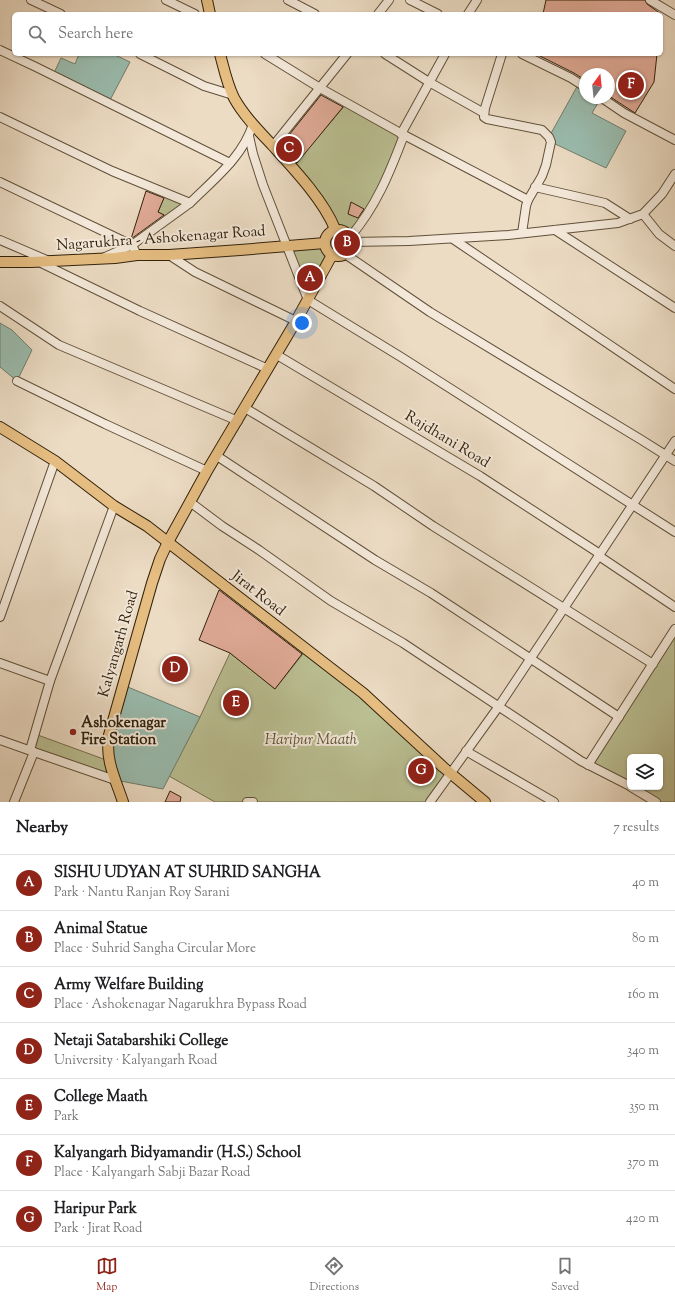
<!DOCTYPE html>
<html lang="en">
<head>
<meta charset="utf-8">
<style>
  body { margin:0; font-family:"Sorts Mill Goudy",serif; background:#f6f6f6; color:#202124 }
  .controls { position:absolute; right:12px; bottom:12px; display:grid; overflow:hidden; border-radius:6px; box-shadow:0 1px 3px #0004 }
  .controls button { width:36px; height:36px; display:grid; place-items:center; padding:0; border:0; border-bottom:1px solid #e0e0e0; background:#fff; color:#202124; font:20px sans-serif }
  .compass { position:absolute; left:579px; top:68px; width:36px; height:36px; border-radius:50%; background:#fff; box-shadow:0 1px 3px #0004; rotate:15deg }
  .you { position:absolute; left:302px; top:323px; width:14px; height:14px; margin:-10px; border:3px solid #fff; border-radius:50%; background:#1a73e8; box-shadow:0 0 0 6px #1a73e833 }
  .badge { display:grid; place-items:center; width:26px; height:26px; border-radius:50%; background:#8f2418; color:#fff; font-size:13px; font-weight:700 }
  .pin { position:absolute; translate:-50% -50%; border:2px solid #fff; box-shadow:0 1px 4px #0006 }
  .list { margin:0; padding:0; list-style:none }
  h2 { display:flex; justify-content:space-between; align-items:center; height:52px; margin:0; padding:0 16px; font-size:17px }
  h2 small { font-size:13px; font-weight:400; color:#757577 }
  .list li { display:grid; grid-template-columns:26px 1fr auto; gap:12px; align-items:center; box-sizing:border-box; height:56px; padding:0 16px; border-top:1px solid #e0e0e0 }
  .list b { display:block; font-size:15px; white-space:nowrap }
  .list p { margin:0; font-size:13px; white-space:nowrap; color:#757577 }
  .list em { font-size:13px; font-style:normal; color:#757577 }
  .icon { flex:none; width:22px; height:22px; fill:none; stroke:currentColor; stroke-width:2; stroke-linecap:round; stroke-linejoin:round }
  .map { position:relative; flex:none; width:675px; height:802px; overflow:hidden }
  .search { position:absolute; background:#fff; box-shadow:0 1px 3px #0004; left:12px; right:12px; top:12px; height:44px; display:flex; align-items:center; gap:10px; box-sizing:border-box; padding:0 14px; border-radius:6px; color:#757577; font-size:15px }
  .sheet { height:444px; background:#fff }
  nav { display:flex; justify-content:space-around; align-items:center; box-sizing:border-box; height:56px; border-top:1px solid #e0e0e0; background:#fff; font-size:11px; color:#757577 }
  nav a { display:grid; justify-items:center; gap:2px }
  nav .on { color:#8f2418 }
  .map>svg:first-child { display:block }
  .green { fill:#babf92; stroke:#76704e }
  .water { fill:#9abcae; stroke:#707e6d }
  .building { fill:#e2ac99; stroke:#31210b }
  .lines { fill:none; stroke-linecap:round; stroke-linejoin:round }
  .minor-casing { stroke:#605039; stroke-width:10 }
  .major-casing { stroke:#31210b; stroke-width:12 }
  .minor { stroke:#f3e8d9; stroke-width:8 }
  .major { stroke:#e6be82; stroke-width:10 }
  .poi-dot { fill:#8f2418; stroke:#f3e8d9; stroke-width:1.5 }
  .labels { text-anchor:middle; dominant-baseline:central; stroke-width:4; stroke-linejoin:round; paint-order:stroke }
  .street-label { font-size:15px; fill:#31210b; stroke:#f3e8d9 }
  .poi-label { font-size:15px; font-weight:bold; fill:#31210b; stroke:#f3e8d9; text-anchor:start }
  .park-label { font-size:15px; font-style:italic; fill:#5a5034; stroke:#f3e8d9 }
</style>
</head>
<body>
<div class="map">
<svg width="675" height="802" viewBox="0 0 675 802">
  <rect width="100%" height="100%" fill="#ecdcc4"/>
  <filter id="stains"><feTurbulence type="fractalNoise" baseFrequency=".005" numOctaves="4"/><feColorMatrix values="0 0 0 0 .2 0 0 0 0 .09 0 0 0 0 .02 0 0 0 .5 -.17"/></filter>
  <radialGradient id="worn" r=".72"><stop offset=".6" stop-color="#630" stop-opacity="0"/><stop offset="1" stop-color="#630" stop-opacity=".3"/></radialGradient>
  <g class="green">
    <path d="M347,103L404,135L391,170L350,237L344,231L340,229L292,168Z"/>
    <path d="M166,193L190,203L170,218L158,212Z"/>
    <path d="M325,243L332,255L308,300L287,246Z"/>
    <path d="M675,629V802H656L631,787H660V757H630V786L588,765Z"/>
    <path d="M306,650L450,773L430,802H215L169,776L200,717L230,653L275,689Z"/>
    <path d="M35,734L109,761L115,780L30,750Z"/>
  </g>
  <g class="water">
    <path d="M79,54H113L130,62L109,102L53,75L61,58L75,64Z"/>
    <path d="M579,83L585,87V98H601L592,113L626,131L606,168L551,142L549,137Z"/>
    <path d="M0,323L12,330L32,350L17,381L0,367Z"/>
    <path d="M123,685L200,717L163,789L115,780L109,761Z"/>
  </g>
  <g class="building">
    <path d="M546,0H645L647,4L661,14H543Z"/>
    <path d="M536,54H657L654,82L635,113L609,96V74H585V80L574,73Z"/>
    <path d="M321,95L343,107L297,163L281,145Z"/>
    <path d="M146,191L164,198L158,212L164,215L131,239Z"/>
    <path d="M351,202L364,209L358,218L348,214Z"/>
    <path d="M219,590L302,654L275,689L230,653L199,640Z"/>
    <path d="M170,791L181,797L180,802H165Z"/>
  </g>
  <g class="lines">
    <defs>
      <g id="minor">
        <path d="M31,0L61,14"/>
        <path d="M166,0L195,14"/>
        <path d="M288,0L315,14"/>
        <path d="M410,0L438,14"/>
        <path d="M650,0L675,15"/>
        <path d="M378,14L389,0"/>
        <path d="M468,14L477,0"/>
        <path d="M0,50L36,67L230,163"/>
        <path d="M140,54L204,86L233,95"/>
        <path d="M265,54L320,88L404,135L528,200"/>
        <path d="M385,54L429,82L484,113"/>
        <path d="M502,54L485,108L484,117L487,119L542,130L549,137L551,142L546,165L542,176L528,200L526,206L522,233"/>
        <path d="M522,54L571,78L585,87"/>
        <path d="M602,98L624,113L675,140"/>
        <path d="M0,117L112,171L190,203C213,180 243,157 253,124"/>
        <path d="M401,134L445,54"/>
        <path d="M249,136L253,154L263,185L308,300L401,357L675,532"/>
        <path d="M273,146L347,54"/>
        <path d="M0,182L132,245L137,255"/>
        <path d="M535,187L605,203L630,219"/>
        <path d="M643,214L659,234L675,246"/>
        <path d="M555,230L675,308"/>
        <path d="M350,237C376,207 390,172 404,135"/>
        <path d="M453,239L675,389"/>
        <path d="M0,240L49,261"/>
        <path d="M351,242L409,241L508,235L618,223L643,214L662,194L675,174"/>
        <path d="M345,254L430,312L640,439L675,461"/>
        <path d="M169,255L195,272L296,321"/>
        <path d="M105,257L132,245L190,203"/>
        <path d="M39,262L140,311L268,369"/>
        <path d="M0,306L59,345L238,421"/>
        <path d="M277,355L480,476L600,554"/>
        <path d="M17,381L105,424L207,471"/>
        <path d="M245,408L374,486L433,526L653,664"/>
        <path d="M217,456L375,560L431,593L619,717"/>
        <path d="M190,502L222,526L259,550L331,601L403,643L581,761L630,786"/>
        <path d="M599,556L675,607"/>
        <path d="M0,617L55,461"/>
        <path d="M0,663L50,681"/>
        <path d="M0,740L34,752L14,802"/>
        <path d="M30,750L50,681L114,506"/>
        <path d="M466,751L554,802"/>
        <path d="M34,752L115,780"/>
        <path d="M588,765L675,629"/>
        <path d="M631,787L656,802"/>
        <path d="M247,802H253"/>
        <path d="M430,802L499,706L675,441"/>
      </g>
      <g id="major">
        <path d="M207,0L210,14"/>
        <path d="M220,54C224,69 227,84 234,98C244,116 259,131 273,146C294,169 324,201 335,229"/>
        <circle cx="338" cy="243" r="13"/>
        <path d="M0,262H31L115,258L137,255H169L240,250L325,243"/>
        <path d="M0,427L55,461L114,506L147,526L363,693L443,767L485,802"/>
        <path d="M123,802C115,778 105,760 109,735L152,583L160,559L168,542L207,471L296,321L332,255"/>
      </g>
    </defs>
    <use href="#minor" class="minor-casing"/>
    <use href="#major" class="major-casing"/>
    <use href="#minor" class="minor"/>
    <use href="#major" class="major"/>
  </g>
  <circle class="poi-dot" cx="73" cy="732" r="4"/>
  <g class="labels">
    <g class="street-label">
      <text transform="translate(161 239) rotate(-4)">Nagarukhra - Ashokenagar Road</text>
      <text transform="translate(447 440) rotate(31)">Rajdhani Road</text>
      <text transform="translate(258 594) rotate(38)">Jirat Road</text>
      <text transform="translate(119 644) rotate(-74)">Kalyangarh Road</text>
    </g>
    <g class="poi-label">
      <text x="81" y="723">Ashokenagar<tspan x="81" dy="17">Fire Station</tspan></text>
    </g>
    <g class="park-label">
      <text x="311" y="740">Haripur Maath</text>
    </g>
  </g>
  <rect width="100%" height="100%" filter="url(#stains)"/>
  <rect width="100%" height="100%" fill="url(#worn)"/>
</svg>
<div class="controls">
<button><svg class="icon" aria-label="layers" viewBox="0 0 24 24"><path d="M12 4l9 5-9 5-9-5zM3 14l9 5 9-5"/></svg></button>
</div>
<svg class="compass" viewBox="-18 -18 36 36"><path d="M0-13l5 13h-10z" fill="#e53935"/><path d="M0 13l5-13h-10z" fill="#757577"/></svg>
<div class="you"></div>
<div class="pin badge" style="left:310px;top:278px">A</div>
<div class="pin badge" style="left:347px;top:243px">B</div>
<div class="pin badge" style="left:289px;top:149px">C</div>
<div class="pin badge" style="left:175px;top:669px">D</div>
<div class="pin badge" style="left:236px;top:703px">E</div>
<div class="pin badge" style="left:631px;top:85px">F</div>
<div class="pin badge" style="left:421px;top:771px">G</div>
<div class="search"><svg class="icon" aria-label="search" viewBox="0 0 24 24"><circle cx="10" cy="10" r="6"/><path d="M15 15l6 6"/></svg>Search here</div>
</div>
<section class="sheet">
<h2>Nearby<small>7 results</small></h2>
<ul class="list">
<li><span class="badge">A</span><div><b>SISHU UDYAN AT SUHRID SANGHA</b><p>Park · Nantu Ranjan Roy Sarani</p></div><em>40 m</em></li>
<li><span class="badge">B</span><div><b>Animal Statue</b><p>Place · Suhrid Sangha Circular More</p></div><em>80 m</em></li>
<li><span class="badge">C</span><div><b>Army Welfare Building</b><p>Place · Ashokenagar Nagarukhra Bypass Road</p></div><em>160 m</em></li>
<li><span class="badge">D</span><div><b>Netaji Satabarshiki College</b><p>University · Kalyangarh Road</p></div><em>340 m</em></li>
<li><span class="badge">E</span><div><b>College Maath</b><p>Park</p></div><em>350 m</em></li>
<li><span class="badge">F</span><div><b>Kalyangarh Bidyamandir (H.S.) School</b><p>Place · Kalyangarh Sabji Bazar Road</p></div><em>370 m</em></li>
<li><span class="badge">G</span><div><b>Haripur Park</b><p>Park · Jirat Road</p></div><em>420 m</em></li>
</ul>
</section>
<nav>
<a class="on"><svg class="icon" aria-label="map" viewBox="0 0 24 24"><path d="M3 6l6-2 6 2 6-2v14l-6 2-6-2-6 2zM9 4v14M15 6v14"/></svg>Map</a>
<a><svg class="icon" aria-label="directions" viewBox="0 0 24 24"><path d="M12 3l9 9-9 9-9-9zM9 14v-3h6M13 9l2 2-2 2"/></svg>Directions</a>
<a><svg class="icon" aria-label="saved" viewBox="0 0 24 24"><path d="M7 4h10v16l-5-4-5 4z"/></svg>Saved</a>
</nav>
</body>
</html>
